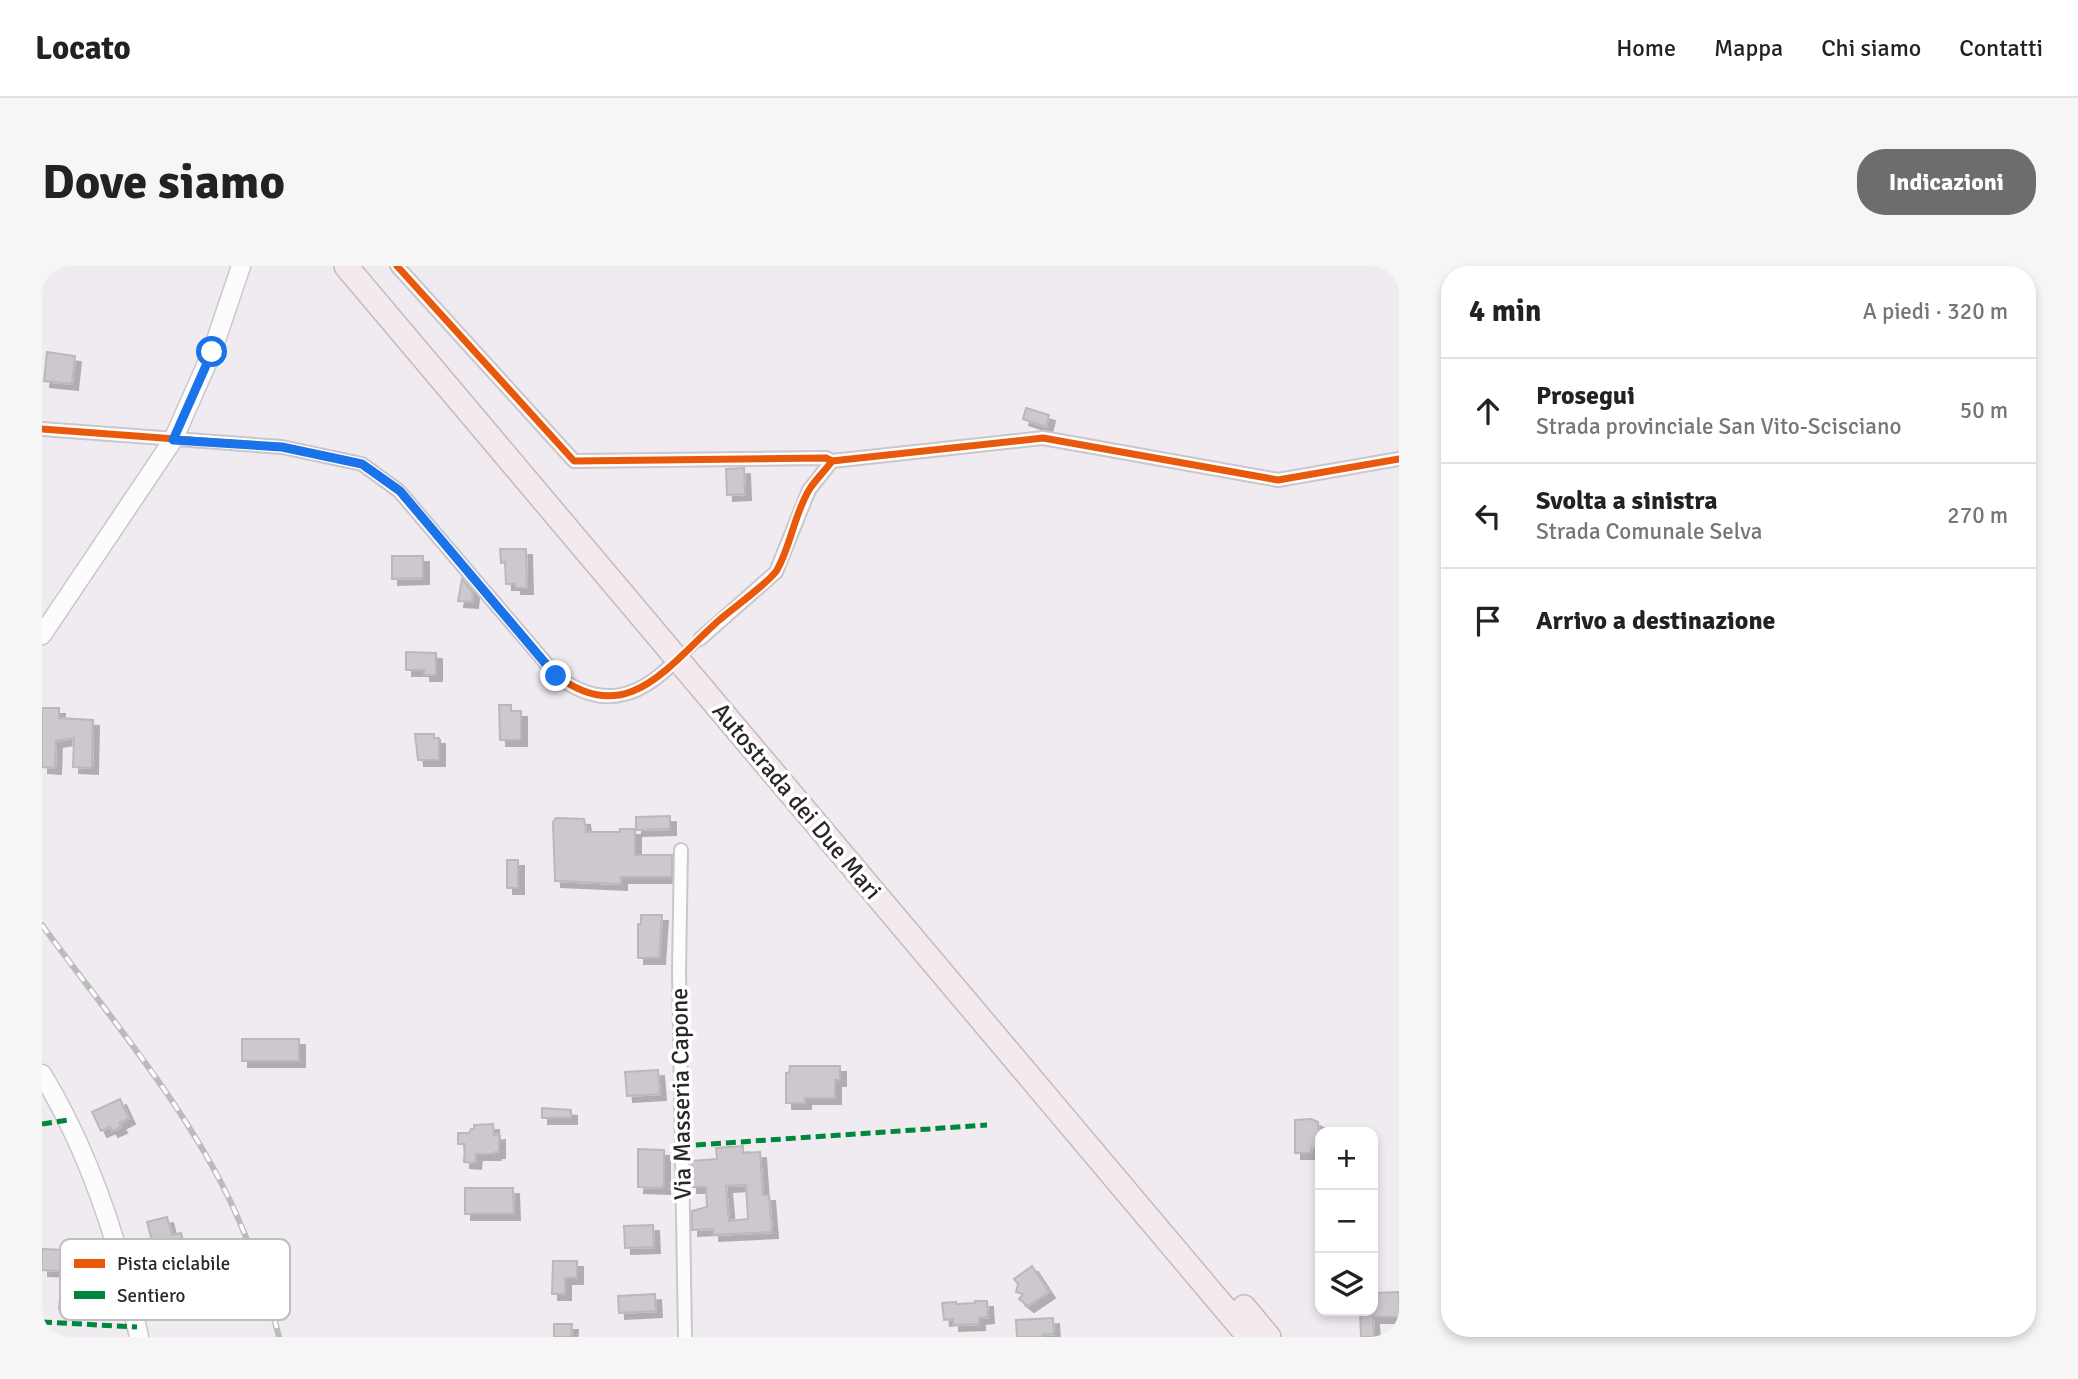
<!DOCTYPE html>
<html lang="it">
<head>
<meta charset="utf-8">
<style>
  body { margin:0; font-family:Signika,sans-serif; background:#f6f6f6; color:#222 }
  .controls { position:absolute; right:21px; bottom:21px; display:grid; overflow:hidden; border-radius:14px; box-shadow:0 4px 10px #0003 }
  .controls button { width:63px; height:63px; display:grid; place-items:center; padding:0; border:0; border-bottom:2px solid #e0e0e0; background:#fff; color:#222; font:35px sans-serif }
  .stop { position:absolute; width:21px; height:21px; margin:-16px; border:5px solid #1a73e8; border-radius:50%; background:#fff }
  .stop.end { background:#1a73e8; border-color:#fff; box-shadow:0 2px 7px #0008 }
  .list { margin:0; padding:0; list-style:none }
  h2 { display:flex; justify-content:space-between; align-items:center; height:91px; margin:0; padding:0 28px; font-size:30px }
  h2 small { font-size:23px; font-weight:400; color:#767676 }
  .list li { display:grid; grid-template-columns:46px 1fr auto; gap:21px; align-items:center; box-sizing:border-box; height:105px; padding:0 28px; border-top:2px solid #e0e0e0 }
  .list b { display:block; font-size:26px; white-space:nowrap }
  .list p { margin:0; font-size:23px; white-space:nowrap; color:#767676 }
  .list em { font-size:23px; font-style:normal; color:#767676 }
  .icon { flex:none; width:38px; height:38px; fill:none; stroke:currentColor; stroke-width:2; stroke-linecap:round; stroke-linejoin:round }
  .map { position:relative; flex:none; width:1357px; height:1071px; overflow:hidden; border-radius:28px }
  header { display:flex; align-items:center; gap:42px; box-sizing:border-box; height:98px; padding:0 35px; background:#fff; border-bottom:2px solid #e0e0e0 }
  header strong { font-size:33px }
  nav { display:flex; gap:38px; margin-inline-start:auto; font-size:24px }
  .intro { display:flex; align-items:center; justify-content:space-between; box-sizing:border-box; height:168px; padding:0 42px }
  h1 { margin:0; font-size:49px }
  .button { padding:18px 32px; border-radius:28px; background:#6f6c70; color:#fff; font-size:24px; font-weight:700 }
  main { display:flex; gap:42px; padding:0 42px }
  aside { flex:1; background:#fff; border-radius:28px; box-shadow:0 4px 10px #0003 }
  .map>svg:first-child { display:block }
  .building { fill:#ccc8cd; stroke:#bbb7bb; stroke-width:2; fill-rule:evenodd; filter:url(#shadow) }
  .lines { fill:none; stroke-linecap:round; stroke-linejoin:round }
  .street-tunnel { stroke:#c8c4c9; stroke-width:12; stroke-dasharray:12 6; stroke-linecap:butt }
  .street-casing { stroke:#cac6cb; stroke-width:16 }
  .secondary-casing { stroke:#cac6cb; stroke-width:21 }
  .highway-casing { stroke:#c6babd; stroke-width:26 }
  .street { stroke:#fdfcfd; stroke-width:12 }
  .secondary { stroke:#fdfcfd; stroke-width:18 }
  .highway { stroke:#f4e9ec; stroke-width:23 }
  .rail-casing { stroke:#bbb; stroke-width:6 }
  .rail { stroke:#fff; stroke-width:3.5; stroke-dasharray:10; stroke-linecap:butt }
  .quiet { stroke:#00873e; stroke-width:5; stroke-dasharray:10 5; stroke-linecap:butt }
  .cycleway-casing { stroke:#fff; stroke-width:11 }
  .cycleway { stroke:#e8590c; stroke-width:7 }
  .route { stroke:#1a73e8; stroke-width:9 }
  .labels { text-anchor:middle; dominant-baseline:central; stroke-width:7; stroke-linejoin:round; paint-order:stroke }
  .street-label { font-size:24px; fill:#2a272a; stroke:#fff }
  .key { fill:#fff; stroke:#bfbebf; stroke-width:2 }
  .key-label { font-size:19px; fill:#2a272a }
</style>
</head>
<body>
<header>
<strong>Locato</strong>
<nav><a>Home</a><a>Mappa</a><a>Chi siamo</a><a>Contatti</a></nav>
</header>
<div class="intro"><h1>Dove siamo</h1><a class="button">Indicazioni</a></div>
<main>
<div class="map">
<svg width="1357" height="1071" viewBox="0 0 1357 1071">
  <defs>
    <filter id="shadow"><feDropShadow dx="6" dy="6" stdDeviation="0" flood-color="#0004"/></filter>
  </defs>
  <rect width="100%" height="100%" fill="#f0ebf1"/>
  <g class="building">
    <path d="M5,86L33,90L30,118L2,115Z"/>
    <path d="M984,142L1007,149L1004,161L981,153Z"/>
    <path d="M702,202L703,228L685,229L684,203Z"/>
    <path d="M458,283H484L485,322H473V318H464L463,296L459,297Z"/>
    <path d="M350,290H381V312L350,313Z"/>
    <path d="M420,313L431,326L430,336L416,335Z"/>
    <path d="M364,386L394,387V409H382V404H364Z"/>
    <path d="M457,439H469V445H479V474H458Z"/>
    <path d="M0,442H17V452L51,454L50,502L31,501L32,472L14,475L13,502L0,501Z"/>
    <path d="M373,468H392V472H397V494H376Z"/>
    <path d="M628,550V563L594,564V551Z"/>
    <path d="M514,552L542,553L544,566H578V563H593V589H630V611H579V618L513,615L511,556Z"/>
    <rect x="465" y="594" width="11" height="28"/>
    <path d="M599,649H620L617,692H596V658H599Z"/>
    <rect x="200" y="773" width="57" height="22"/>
    <path d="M748,800H798V814H793V832H763V837H744V807H747Z"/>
    <path d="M616,804L618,828L585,830L583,806Z"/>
    <path d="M78,833L87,852L77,857L79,861L70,865L68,861L59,865L50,846Z"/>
    <path d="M500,842L529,844V852H500Z"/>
    <path d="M1269,853L1276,856L1278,883H1269L1270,887H1253V854Z"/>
    <path d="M451,858L452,869L457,868V886H453V888H434L433,897L422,896L423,878H416V867H427L429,863H432V859Z"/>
    <path d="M701,880V887L718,886L721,929H727L730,966L671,969V963L650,964V945L665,941L664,921H649V895L675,893L674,882ZM704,919L706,953L687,955L684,920Z"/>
    <path d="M596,883L622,884V922L596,921Z"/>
    <path d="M423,922H471L472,948H423Z"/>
    <path d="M125,951L130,969L139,967L144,986L115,994L105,956Z"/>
    <path d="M611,959L612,981L583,982L582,960Z"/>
    <path d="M0,983L46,985L45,1006L0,1004Z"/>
    <path d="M511,995H535V1012H523V1028H510Z"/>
    <path d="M990,1000L1007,1026L986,1040L977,1033L981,1028L974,1026L976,1018L972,1013Z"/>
    <path d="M19,1023L47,1024V1047L19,1046L17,1043Z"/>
    <path d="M1357,1026V1051H1331L1332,1071H1319L1318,1045H1331V1027Z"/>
    <path d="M613,1028L614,1045L577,1047L576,1030Z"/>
    <path d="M933,1035H945L946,1051L937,1052V1058L911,1059V1053L902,1054L900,1037L914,1036V1038L933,1037Z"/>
    <path d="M1011,1052L1012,1068L1001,1069V1071H975L974,1054Z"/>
    <path d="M512,1058H530L529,1071H512Z"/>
  </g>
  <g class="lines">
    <path class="street-tunnel" d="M632,397L658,373"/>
    <defs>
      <g id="street">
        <path d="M355,0L532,195L784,192L790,195"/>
        <path d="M0,163L240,181L320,198L357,225L514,409C553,440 590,436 626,402"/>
        <path d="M658,373L734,306L767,224L790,195L1001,172L1236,214L1357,193"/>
        <path d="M639,584L637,705L643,1071"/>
      </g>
      <g id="secondary">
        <path d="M0,369L131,174L170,86L199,0"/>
        <path d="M0,808C49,889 78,979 97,1071"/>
      </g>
      <g id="highway">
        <path d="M304,0L1207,1071"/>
        <path d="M1202,1041L1227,1071"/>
      </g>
    </defs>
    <use href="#street" class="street-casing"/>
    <use href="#secondary" class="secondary-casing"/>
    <use href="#highway" class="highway-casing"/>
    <use href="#street" class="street"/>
    <use href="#secondary" class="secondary"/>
    <use href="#highway" class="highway"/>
    <defs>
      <path id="rail" d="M0,659C65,748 145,841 191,941C210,983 226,1026 237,1071"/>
    </defs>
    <use href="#rail" class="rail-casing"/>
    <use href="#rail" class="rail"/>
    <g class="quiet">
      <path d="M0,858L26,854"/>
      <path d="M639,880L945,859"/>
      <path d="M0,1056L95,1061"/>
    </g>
    <defs>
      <g id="cycleway">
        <path d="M355,0L532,195L784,192L790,195"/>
        <path d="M0,163L240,181L320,198L357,225L514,409C584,463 625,401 675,356C687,345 728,316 735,304C749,279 752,249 767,224C773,214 783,205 790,195L1001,172L1236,214L1357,193"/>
      </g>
    </defs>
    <use href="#cycleway" class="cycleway-casing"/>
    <use href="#cycleway" class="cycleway"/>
  </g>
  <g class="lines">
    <path class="route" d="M170,86L131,174L240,181L320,198L358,225L514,410"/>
  </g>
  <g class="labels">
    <g class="street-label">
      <text transform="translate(755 535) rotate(50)">Autostrada dei Due Mari</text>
      <text transform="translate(639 828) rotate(-91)">Via Masseria Capone</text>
    </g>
  </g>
  <rect x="18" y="973" width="230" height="81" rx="10" class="key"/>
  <rect x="32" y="993" width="31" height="9" fill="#e8590c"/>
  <rect x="32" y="1025" width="31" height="8" fill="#00873e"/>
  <g class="key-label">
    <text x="75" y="1004">Pista ciclabile</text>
    <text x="75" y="1036">Sentiero</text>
  </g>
</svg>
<div class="controls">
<button>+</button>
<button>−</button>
<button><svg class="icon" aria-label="layers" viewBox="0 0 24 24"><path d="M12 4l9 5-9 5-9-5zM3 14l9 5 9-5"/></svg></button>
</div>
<div class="stop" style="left:170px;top:86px"></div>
<div class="stop end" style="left:514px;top:410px"></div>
</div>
<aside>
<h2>4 min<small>A piedi · 320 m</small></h2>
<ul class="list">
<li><svg class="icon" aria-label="ahead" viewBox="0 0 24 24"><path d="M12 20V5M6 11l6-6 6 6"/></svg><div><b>Prosegui</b><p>Strada provinciale San Vito-Scisciano</p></div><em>50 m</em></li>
<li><svg class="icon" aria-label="left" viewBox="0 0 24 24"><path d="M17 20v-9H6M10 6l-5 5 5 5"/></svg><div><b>Svolta a sinistra</b><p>Strada Comunale Selva</p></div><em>270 m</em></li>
<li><svg class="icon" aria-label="arrive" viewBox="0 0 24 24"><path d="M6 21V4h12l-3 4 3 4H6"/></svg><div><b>Arrivo a destinazione</b></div></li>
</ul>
</aside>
</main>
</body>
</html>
